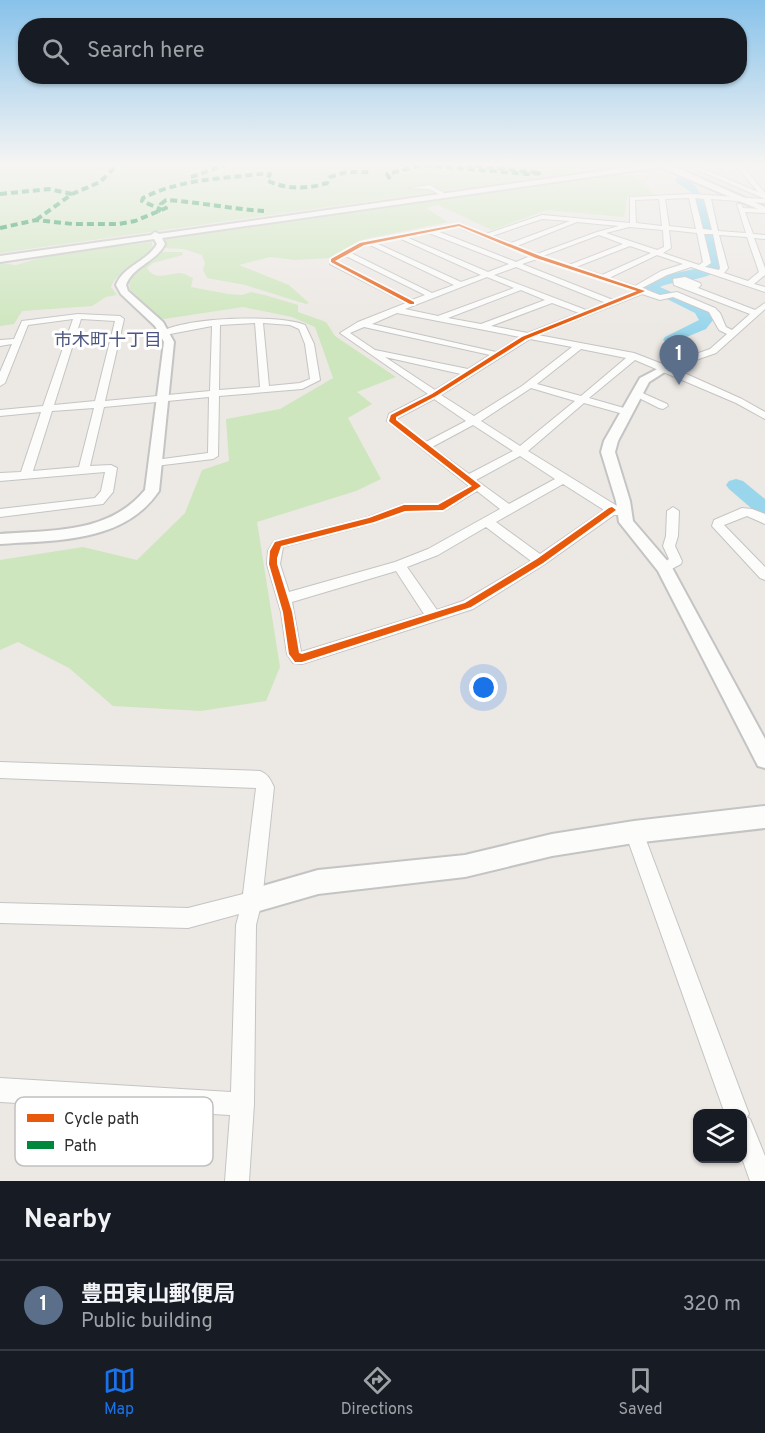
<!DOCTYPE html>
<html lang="en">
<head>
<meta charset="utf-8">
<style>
  body { margin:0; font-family:Overpass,"Noto Sans JP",sans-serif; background:#242831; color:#f1f3f6 }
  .controls { position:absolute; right:18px; bottom:18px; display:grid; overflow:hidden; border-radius:12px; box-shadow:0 2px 4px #0004 }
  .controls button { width:54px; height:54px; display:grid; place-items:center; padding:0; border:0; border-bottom:2px solid #363941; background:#171b24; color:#f1f3f6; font:30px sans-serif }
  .you { position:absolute; left:484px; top:688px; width:21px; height:21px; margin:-15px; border:4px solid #fff; border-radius:50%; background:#1a73e8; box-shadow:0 0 0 9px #1a73e833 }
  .badge { display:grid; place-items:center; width:39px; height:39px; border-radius:50%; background:#1a73e8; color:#fff; font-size:20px; font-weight:700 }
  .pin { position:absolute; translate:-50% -50px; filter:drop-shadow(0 2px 3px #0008) }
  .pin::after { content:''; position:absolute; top:32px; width:21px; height:18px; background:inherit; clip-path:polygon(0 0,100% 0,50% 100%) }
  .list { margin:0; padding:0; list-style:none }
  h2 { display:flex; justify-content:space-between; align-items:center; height:78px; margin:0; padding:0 24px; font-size:26px }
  h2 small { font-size:20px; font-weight:400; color:#9ea1a6 }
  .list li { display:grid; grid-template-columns:39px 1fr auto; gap:18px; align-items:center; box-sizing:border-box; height:90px; padding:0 24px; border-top:2px solid #363941 }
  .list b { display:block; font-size:22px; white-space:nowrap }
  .list p { margin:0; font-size:20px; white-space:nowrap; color:#9ea1a6 }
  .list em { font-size:20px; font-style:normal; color:#9ea1a6 }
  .icon { flex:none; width:33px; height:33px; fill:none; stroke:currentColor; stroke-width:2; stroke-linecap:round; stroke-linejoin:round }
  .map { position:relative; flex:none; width:765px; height:1181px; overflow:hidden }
  .search { position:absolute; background:#171b24; box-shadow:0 2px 4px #0004; left:18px; right:18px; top:18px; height:66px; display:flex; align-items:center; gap:15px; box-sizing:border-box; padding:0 21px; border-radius:24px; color:#9ea1a6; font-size:22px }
  .sheet { height:168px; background:#171b24 }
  nav { display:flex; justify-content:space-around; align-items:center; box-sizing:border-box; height:84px; border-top:2px solid #363941; background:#171b24; font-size:16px; color:#9ea1a6 }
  nav a { display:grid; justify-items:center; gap:3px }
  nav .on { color:#1a73e8 }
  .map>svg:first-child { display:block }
  .green { fill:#cee6be }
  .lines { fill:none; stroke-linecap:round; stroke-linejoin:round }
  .river { fill:#99d6ec; fill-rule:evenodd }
  .minor-casing { stroke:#c5c4c5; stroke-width:2 }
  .tertiary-casing { stroke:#c5c4c5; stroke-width:4 }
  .minor { fill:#fcfcfb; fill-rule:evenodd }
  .tertiary { fill:#fcfcfb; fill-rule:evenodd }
  .quiet { stroke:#00873e; stroke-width:4; stroke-dasharray:7 4; stroke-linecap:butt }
  .cycleway-casing { stroke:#fff; stroke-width:4 }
  .cycleway { fill:#e8590c; fill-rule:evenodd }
  .labels { text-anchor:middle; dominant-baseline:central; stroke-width:6; stroke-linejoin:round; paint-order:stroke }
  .far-neighbourhood-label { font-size:18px; fill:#4d5680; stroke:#fff }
  .key { fill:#fff; stroke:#c0c0c0; stroke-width:1.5 }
  .key-label { font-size:16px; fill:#2e2e2e }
</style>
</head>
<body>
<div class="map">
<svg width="765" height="1181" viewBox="0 0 765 1181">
  <rect width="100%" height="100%" fill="#ece8e4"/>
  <g class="green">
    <path d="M0,164H633L0,253Z"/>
    <path d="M614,174L637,178L654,195L627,197L624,217L547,210L492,230L438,205L426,208L448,222L365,239L330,258L295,260L270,257L239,265L289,285L309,303L306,304L245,285L207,278L203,270L205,263L202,255L184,249L163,248L162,241L168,237Z"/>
    <path d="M152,242C154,264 117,267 111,287L117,295L106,297L92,306L22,311L14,324L0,326V263L16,265L53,254Z"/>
    <path d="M161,252H182L183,255L153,263L147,268C155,281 167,274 179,273C184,273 189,276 193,278L191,287L228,294L242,295L251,292L265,295L298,305V312L326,322L335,336L396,377L357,392L372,404L348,418L381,479L356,491L257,522L280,667L266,701L201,711L113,706L69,668L18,642L0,650V560L83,547L137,560L185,513L202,470L229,461L226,419L280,409L333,378L315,327L292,317L243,307L164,319C149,315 124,294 130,278Z"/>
  </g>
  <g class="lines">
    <g class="river">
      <path d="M676,178C708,174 716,245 721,268C706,282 678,279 660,287L705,307L713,320L706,329L670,344L663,340L665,337L699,320L695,313L643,287L666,275L709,266L702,230L691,192L676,182Z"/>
      <path d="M736,479L743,481L765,499V516L758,514L729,489L726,485L729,481Z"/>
    </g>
    <defs>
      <g id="minor">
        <path d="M684,164H692L758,192L735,164H741L765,193V199Z"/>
        <path d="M430,185L444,193L441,195L429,189L409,188Z"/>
        <path d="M692,194L765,199V203L711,199L718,231L746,233L737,204H741L743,208L765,209V213L745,212L753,234L765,235V239L754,238L765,268V275L754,284L765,287V292L691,267L667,275L642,288L660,295L677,292L715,308L720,313L726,327L732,330L750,314L674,285L673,279L685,277L700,283L701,285L698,288L755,310L765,303V309L716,353L673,368L742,399L765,412V419L736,403L635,360L589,398L631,410V414L627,415L584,403L528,451L622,509L624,512L622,515H614L545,564L473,609L302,664L293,663L287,654L281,612L267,564L268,551L274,541L368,517L404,504H438L469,486L387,421L389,414L428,394L340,333L358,322L406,303L330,264V258L367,241L459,223L486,234L542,215L630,223V197ZM689,198L696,229L669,226L665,199ZM695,198L704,199L712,230L703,229ZM659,199L662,226L636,223L635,200ZM542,219L570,221L511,243L492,236ZM577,222L619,226L597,232L537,254L517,246ZM458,227L530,256L516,262L437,231ZM629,227L663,230L664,247L657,250L606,233ZM669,230L697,233L703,262L699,265L663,253L671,248ZM429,233L509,264L488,272L406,237ZM704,234H713L720,268L719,270L705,267L711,263ZM599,235L623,244L569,265L543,256ZM719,235L747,237L759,272L748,281L724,273L728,268ZM399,238L481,275L461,282L376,243ZM368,244L454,285L432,293L351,253ZM630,246L651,253L602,275L576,267ZM657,255L683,264L661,271L635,286L609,278ZM346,256L425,295L412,300L337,261ZM537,259L635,291L613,300L522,264ZM516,267L606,303L586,310L494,275ZM487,277L514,288L438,316L405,309ZM521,290L545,300L481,324L448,318ZM642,294L660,300L673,297L709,312L719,330L727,334L710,349L665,365L634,353L538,335ZM552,303L579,313L528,333L491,326ZM397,313L520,337L496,352L372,324ZM364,327L490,355L468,369L375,350L350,333ZM530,339L572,347L522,386L474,416L441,395ZM581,349L626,358L581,396L537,384ZM385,357L461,374L435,390ZM531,388L575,401L520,446L481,421ZM434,399L466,421L426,442L397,420L398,418ZM473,425L513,451L469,474L432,447ZM520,456L555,479L509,504L476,480ZM563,484L604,510L540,554L496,522ZM477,491L500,509L428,549L395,562L289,592L280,564L283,547L375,523L405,512L444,511ZM486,527L531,561L463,601L437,610L407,567L438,555ZM396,571L424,614L301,652L292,602Z"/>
        <path d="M78,314L120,316L124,319L105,401L210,391L212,326L165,335L161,332C184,317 279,314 305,325L314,344L320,380L302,389L219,396L218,456L213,459L155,466L149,463L155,460L208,453L209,397L104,407L90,466L111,465L117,468L113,492L103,504L0,517V509L95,498L101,491L105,472L0,481V473L21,472L41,412L0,416V410L43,406L73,319L28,325L5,383L0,386V372L12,344L0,346V340L14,339L22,321ZM81,319L115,321L95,401L54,405ZM255,323L260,387L219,390L220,325ZM263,323L290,325L299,329L305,344L310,379L300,383L269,386ZM94,408L79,467L33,471L52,411Z"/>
        <path d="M638,391L667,404L668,406L663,409L659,408L635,396L633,394Z"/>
        <path d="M673,507L679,511L678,536L675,546L682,561L681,564L664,573L657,568L669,559L663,546L666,536L667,511Z"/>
        <path d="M742,508L752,509L765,514V524L747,516L724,525L765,567V580L760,578L712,526L714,520Z"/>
        <path d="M0,762L260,771C268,774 270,779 274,787L262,901L256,925L254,1104L249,1181H225L230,1115L0,1102V1078L231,1092L236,925L239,914L188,928L0,923V903L188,908L243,894L256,788L0,778Z"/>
        <path d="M634,823L640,826L643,832L749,1114L747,1117L750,1119L765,1156V1181H750L742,1158V1114H725L625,832L628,826Z"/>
      </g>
      <g id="tertiary">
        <path d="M651,164H669L765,207V212L660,167L162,238L165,244C156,262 133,266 126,285L128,291L163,322L174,342L159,491C124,543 56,540 0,544V534C52,530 109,534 145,490L164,342L155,326L121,294L116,285C124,265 147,262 157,244L154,239L0,262V256L151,235L155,232L159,234Z"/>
        <path d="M665,365L671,368L649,382L618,441L615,452L630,501L633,521L670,564L765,739V768L758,766L658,571L619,522L616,501L601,452L604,441L640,378Z"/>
        <path d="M765,806V828L634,843L552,856L465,877L318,894L252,913L244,909L240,901L244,893L252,889L318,870L465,855L552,834L634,821Z"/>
      </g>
    </defs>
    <use href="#minor" class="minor-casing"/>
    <use href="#tertiary" class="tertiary-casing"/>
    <use href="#minor" class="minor"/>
    <use href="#tertiary" class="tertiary"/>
    <g class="quiet">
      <path d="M191,177L227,164"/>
      <path d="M390,179L387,174L422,165L528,174L541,173L456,164"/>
      <path d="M0,194L49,189L72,194"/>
      <path d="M158,212L160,209L142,201L143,198C182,178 224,179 267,173L270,174L267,180C285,190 308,189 327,183L330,177L346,172H370"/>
      <path d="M36,220L72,194L100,182L118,164"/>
      <path d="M0,228L36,220L73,224H118L135,221L166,208L161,204L166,200C199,202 231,209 264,211"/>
    </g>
    <defs>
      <path id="cycleway" d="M459,224L540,256L645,291L526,339L436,396L396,417V420L481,486L443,510L405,511L374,522L281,546L277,558V564L292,612L299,653L302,654L465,603L537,559L609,508L612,507L616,510L543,563L471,607L302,662H295L289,654L283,612L269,564L270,551L275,542L369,518L404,505H438L472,486L390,422L389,421L391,415L432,394L522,337L637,291L536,258L459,226L364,245L335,261L414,302V304H410L331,262V259L360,243Z"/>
    </defs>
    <use href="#cycleway" class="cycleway-casing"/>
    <use href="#cycleway" class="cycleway"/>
  </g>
  <linearGradient id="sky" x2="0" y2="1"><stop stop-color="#88c2ea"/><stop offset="0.5" stop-color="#f6f5f3"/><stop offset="1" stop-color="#f6f5f3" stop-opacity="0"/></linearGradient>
  <rect width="765" height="329" fill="url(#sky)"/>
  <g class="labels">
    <g class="far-neighbourhood-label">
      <text x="108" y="341">市木町十丁目</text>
    </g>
  </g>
  <rect x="15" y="1097" width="198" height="69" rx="9" class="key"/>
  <rect x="27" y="1114" width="27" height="8" fill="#e8590c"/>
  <rect x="27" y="1141" width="27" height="8" fill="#00873e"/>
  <g class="key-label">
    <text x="64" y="1124">Cycle path</text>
    <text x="64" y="1151">Path</text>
  </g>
</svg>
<div class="controls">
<button><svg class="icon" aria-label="layers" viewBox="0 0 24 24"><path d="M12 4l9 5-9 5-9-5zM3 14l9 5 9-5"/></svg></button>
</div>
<div class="you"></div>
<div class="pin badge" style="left:679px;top:385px;background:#5c6f8a">1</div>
<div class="search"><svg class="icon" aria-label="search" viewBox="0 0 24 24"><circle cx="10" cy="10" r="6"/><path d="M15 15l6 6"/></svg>Search here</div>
</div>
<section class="sheet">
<h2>Nearby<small></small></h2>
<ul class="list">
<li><span class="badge" style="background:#5c6f8a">1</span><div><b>豊田東山郵便局</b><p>Public building</p></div><em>320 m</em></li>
</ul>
</section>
<nav>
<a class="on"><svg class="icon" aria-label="map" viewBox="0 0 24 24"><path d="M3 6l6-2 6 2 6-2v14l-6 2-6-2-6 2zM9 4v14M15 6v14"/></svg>Map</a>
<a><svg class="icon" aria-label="directions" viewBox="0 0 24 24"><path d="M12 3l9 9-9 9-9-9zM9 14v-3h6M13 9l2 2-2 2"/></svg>Directions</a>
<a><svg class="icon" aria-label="saved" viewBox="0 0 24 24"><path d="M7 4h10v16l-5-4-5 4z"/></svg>Saved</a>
</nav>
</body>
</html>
